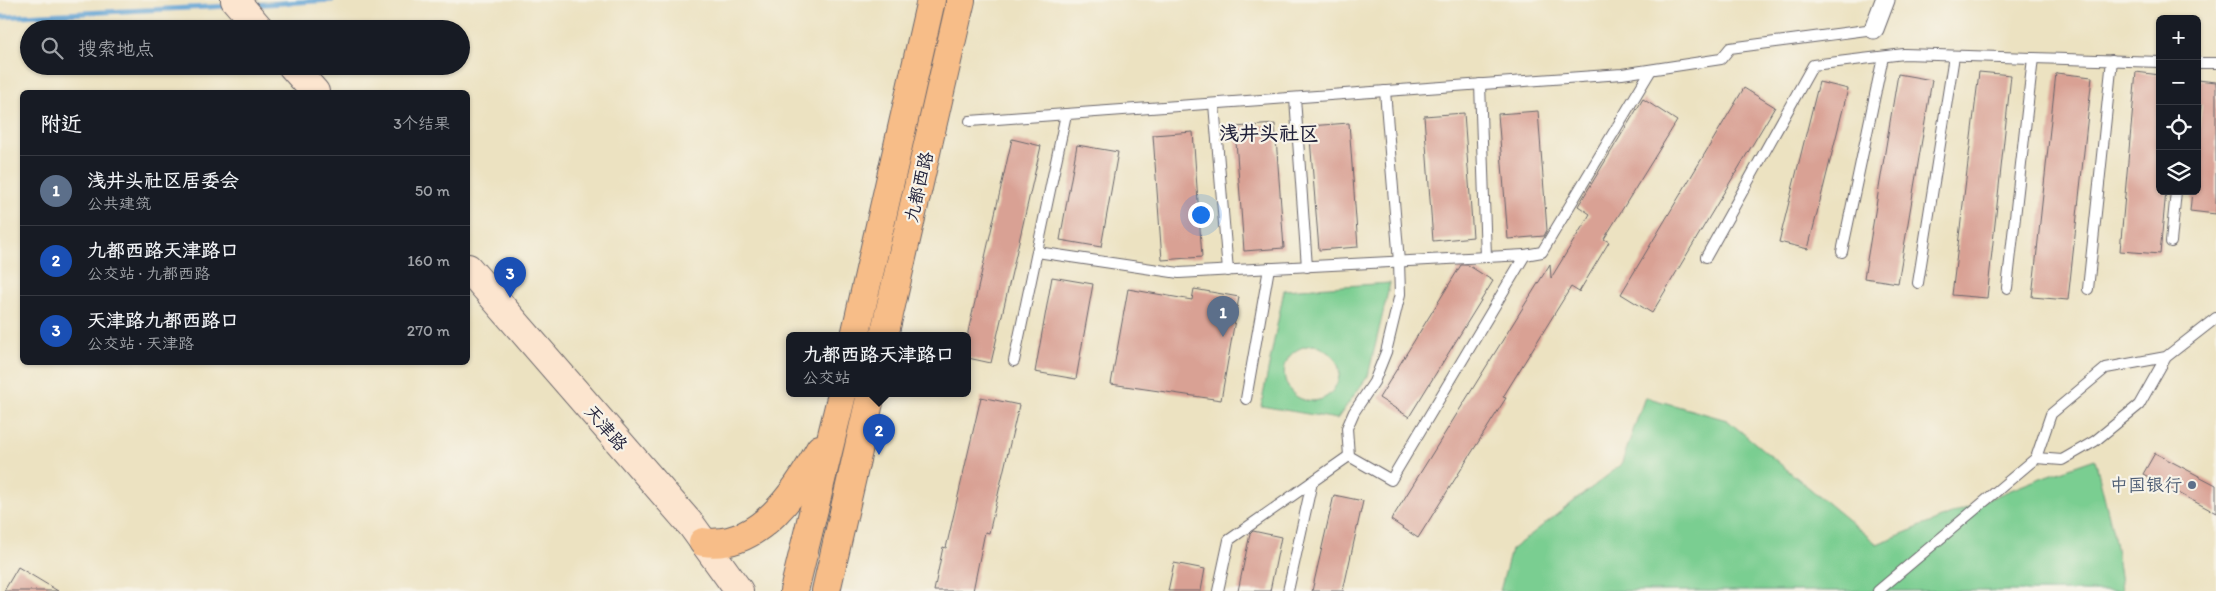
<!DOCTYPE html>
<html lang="zh">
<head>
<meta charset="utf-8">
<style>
  body { margin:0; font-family:Itim,"LXGW WenKai TC",sans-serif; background:#242831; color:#f1f3f6 }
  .controls { position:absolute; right:15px; top:15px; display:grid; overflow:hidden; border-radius:8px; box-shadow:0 1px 4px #0004 }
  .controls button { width:45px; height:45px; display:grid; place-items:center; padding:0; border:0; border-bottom:1px solid #363941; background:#171b24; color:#f1f3f6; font:25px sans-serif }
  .you { position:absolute; left:1200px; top:214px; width:18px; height:18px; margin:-12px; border:4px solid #fff; border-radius:50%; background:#1a73e8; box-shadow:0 0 0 8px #1a73e833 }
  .badge { display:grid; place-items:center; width:32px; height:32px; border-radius:50%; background:#d1495b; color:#fff; font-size:16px; font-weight:700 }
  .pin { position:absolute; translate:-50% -41px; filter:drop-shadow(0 1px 2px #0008) }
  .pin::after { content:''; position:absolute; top:26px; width:18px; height:15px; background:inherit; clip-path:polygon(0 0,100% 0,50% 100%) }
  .popup { position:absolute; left:786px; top:332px; width:185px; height:65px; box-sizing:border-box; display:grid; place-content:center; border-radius:8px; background:#171b24; filter:drop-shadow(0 1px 4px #0005); font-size:16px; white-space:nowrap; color:#9ea1a6 }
  .popup b { font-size:19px; color:#f1f3f6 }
  .popup::after { content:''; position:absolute; left:50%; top:100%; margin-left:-10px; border:10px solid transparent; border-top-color:#171b24 }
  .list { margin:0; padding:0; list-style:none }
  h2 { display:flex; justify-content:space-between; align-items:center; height:65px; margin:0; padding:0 20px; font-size:21px }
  h2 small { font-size:16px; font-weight:400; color:#9ea1a6 }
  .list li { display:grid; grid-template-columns:32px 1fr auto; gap:15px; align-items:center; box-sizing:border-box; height:70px; padding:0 20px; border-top:1px solid #363941 }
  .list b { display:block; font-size:19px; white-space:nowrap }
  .list p { margin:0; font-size:16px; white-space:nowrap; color:#9ea1a6 }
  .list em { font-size:16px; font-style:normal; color:#9ea1a6 }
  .icon { flex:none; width:28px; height:28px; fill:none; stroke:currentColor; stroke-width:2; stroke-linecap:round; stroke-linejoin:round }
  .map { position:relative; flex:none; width:2216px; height:591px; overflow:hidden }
  .search { position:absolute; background:#171b24; box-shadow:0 1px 4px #0004; left:20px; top:20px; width:450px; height:55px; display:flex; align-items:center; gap:12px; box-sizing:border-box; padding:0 18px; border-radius:28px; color:#9ea1a6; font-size:19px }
  .panel { position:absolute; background:#171b24; box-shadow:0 1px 4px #0004; left:20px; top:90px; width:450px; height:275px; border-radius:8px }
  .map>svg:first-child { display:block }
  .green { fill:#7ace91; stroke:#4e7866; fill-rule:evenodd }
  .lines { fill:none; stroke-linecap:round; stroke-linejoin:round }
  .stream { stroke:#5fa1d3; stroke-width:5 }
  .building { fill:#d9a194 }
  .service-casing { stroke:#69656a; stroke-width:12 }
  .minor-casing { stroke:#69656a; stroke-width:21 }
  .secondary-casing { stroke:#69656a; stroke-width:30 }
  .primary-casing { stroke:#69656a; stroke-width:30 }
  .service { stroke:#fff; stroke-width:10 }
  .minor { stroke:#fff; stroke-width:19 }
  .secondary { stroke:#fce5cf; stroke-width:28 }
  .primary { stroke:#f7bd88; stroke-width:28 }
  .service-dot { fill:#5c6f8a; stroke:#f7f3e8; stroke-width:2 }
  .labels { text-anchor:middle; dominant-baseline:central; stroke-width:4.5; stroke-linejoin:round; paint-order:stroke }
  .street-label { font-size:18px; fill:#22223b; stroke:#f7f3e8 }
  .service-label { font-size:18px; fill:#4e5e75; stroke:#f7f3e8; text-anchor:end }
  .quarter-label { font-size:20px; font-weight:bold; fill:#22223b; stroke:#f7f3e8 }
</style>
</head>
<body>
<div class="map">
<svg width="2216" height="591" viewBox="0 0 2216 591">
  <rect width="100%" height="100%" fill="#f7f3e8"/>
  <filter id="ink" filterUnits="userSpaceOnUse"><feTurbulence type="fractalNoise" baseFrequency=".02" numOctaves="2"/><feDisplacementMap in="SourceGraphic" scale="10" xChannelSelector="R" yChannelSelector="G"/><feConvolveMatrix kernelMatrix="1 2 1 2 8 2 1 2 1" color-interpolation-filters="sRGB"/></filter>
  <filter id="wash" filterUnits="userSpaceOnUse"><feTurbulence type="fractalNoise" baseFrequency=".0096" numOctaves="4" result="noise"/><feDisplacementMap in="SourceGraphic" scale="20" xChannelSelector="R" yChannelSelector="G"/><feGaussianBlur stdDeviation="1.12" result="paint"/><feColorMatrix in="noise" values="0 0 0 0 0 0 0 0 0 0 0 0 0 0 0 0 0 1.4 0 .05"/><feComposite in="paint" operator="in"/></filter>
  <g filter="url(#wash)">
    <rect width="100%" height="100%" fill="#ece2c1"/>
    <g class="green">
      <path d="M1390,283L1368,376L1337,419L1261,406L1284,290ZM1314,345C1332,350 1346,366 1336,385C1333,392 1327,398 1319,400C1280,409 1268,348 1314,345Z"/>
      <path d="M1645,397L1727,420L1877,544L2043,477L2095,459L2115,541L2122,591H1500L1511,550L1621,465Z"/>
    </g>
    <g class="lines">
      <g class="stream">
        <path d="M250,5L332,0"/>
        <path d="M0,17L229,6"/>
      </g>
    </g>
    <g id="blocks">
      <g class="building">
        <path d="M1979,72L2011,75L1987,298L1952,295Z"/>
        <path d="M2136,72L2160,75V191H2166L2160,254L2120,251Z"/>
        <path d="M2056,73L2092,77L2068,300L2032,297Z"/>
        <path d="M1898,74L1932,80L1898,283L1864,278Z"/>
        <path d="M2197,80L2216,82V214L2190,211L2192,191H2197V143L2202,105H2197Z"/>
        <path d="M1819,82L1848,89L1808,249L1779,242Z"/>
        <path d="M1744,88L1775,107L1652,313L1621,294Z"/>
        <path d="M1643,99L1677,121L1604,239L1609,242L1579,292L1571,287L1503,397L1506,398L1418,538L1391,520L1550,264L1551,278L1590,214L1578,206Z"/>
        <path d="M1538,111L1547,230L1544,236L1508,239L1498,114Z"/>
        <path d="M1464,113L1473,237L1433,241L1424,116Z"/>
        <path d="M1349,123L1358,247L1319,250L1309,126Z"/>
        <path d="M1275,124L1284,248L1244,251L1235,127Z"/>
        <path d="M1193,132L1202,257L1162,260L1153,135Z"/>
        <path d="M1012,139L1041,146L991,363L968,358V332Z"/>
        <path d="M1077,145L1118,152L1101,247L1060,240Z"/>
        <path d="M1461,265H1468L1493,281L1409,417L1379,398Z"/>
        <path d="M1052,277L1093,284L1076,379L1035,372Z"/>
        <path d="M1128,289L1192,300L1194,289L1239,297L1221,400L1111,384Z"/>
        <path d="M981,397L1019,405L989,533L985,532L973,591H934L943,547L946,548Z"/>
        <path d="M2155,453L2216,485V513L2143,474Z"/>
        <path d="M1334,495L1363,501L1343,591H1312Z"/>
        <path d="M1253,531L1281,537L1270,591H1238L1250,534Z"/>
        <path d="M1174,563L1205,569L1201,591H1168Z"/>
        <path d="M18,567L58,591H4Z"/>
      </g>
    </g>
  </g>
  <g filter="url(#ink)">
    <use href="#blocks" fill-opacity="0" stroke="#69656a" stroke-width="1"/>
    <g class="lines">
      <defs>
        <g id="service">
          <path d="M2197,63H2216"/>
          <path d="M1480,84L1486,257"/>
          <path d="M1295,98L1307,267"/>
          <path d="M1214,104L1228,271"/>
          <path d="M970,121L1622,74L1721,59L1730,48L1874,29"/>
          <path d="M2171,242L2176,191"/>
          <path d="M1037,252L1179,273L1525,255L1391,480L1349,456L1229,540L1218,591"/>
          <path d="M1842,252L1883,57"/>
          <path d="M1525,255L1542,252L1651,70"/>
          <path d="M1706,257L1813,65L1904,54L2160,62"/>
          <path d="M1918,283L1954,56"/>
          <path d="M2007,288L2033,58"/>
          <path d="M2088,289L2112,60"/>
          <path d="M2166,357L2106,368L2051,414L2036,458L2062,460L2095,441L2139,405L2166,357L2216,318"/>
          <path d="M1014,361L1066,114"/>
          <path d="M1246,399L1269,268"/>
          <path d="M1349,456L1347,428L1354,412L1374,382L1386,352L1400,294L1399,262L1385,91"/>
          <path d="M1288,591L1312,482"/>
          <path d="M1878,591L2036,458"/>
        </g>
        <path id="minor" d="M1874,29L1885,0"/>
        <g id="secondary">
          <path d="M235,0L260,29"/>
          <path d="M292,66L315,92"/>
          <path d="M468,268L692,526L739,591"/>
        </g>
        <g id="primary">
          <path d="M855,336L931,0"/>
          <path d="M884,336L961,0"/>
          <path d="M703,542C759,550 797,491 820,449"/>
          <path d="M794,591L842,394"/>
          <path d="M826,591L871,394"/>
        </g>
      </defs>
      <use href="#service" class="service-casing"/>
      <use href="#minor" class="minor-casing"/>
      <use href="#secondary" class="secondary-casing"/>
      <use href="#primary" class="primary-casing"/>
      <use href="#service" class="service"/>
      <use href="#minor" class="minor"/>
      <use href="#secondary" class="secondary"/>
      <use href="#primary" class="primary"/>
    </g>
  </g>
  <circle class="service-dot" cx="2192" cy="485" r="5"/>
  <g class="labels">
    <g class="street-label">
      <text transform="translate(919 187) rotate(-77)">九都西路</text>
      <text transform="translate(606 428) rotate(49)">天津路</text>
    </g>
    <g class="service-label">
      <text x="2182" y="485">中国银行</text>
    </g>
    <g class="quarter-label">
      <text x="1269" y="133">浅井头社区</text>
    </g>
  </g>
</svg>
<div class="controls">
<button>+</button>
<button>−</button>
<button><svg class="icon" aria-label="locate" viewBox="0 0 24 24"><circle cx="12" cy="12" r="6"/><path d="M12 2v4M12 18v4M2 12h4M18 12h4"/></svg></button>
<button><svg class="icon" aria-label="layers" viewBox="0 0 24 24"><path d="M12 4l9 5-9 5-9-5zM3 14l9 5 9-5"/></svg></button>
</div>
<div class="you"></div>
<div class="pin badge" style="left:1223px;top:337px;background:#5c6f8a">1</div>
<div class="pin badge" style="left:879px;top:455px;background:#1a4fb4">2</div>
<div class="popup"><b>九都西路天津路口</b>公交站</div>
<div class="pin badge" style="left:510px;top:298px;background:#1a4fb4">3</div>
<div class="search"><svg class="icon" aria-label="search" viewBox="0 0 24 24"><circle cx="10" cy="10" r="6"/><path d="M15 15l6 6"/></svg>搜索地点</div>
<section class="panel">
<h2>附近<small>3个结果</small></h2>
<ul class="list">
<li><span class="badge" style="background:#5c6f8a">1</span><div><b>浅井头社区居委会</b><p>公共建筑</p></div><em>50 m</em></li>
<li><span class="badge" style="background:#1a4fb4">2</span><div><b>九都西路天津路口</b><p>公交站 · 九都西路</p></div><em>160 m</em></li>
<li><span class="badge" style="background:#1a4fb4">3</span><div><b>天津路九都西路口</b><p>公交站 · 天津路</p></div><em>270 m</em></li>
</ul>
</section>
</div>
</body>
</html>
